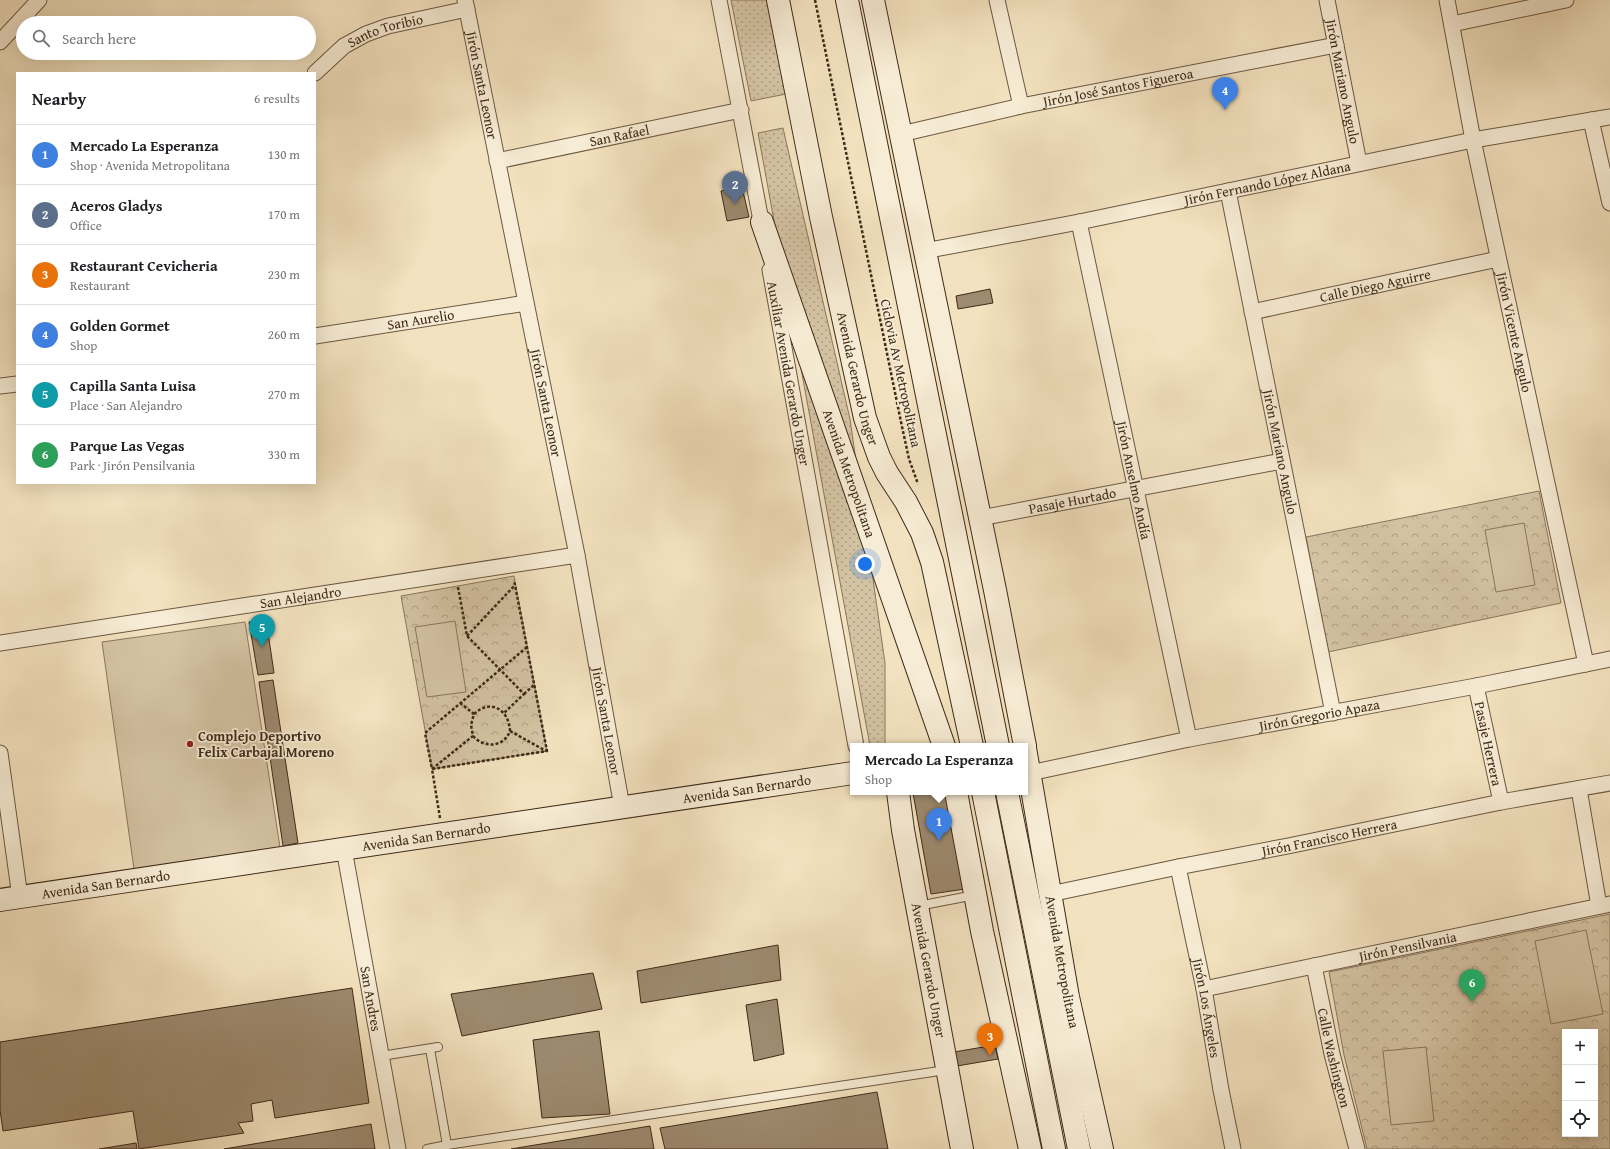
<!DOCTYPE html>
<html lang="en">
<head>
<meta charset="utf-8">
<style>
  body { margin:0; font-family:"Gentium Book Plus",serif; background:#f2f2f2; color:#202124 }
  .controls { position:absolute; right:12px; bottom:12px; display:grid; overflow:hidden; border-radius:0px; box-shadow:0 4px 16px #0002 }
  .controls button { width:36px; height:36px; display:grid; place-items:center; padding:0; border:0; border-bottom:1px solid #e0e0e0; background:#fff; color:#202124; font:20px sans-serif }
  .you { position:absolute; left:865px; top:564px; width:14px; height:14px; margin:-10px; border:3px solid #fff; border-radius:50%; background:#1a73e8; box-shadow:0 0 0 6px #1a73e833 }
  .badge { display:grid; place-items:center; width:26px; height:26px; border-radius:50%; background:#111827; color:#fff; font-size:13px; font-weight:700 }
  .pin { position:absolute; translate:-50% -33px; filter:drop-shadow(0 1px 2px #0008) }
  .pin::after { content:''; position:absolute; top:21px; width:14px; height:12px; background:inherit; clip-path:polygon(0 0,100% 0,50% 100%) }
  .popup { position:absolute; left:850px; top:743px; width:178px; height:52px; box-sizing:border-box; display:grid; place-content:center; border-radius:0px; background:#fff; filter:drop-shadow(0 1px 3px #0005); font-size:13px; white-space:nowrap; color:#757577 }
  .popup b { font-size:15px; color:#202124 }
  .popup::after { content:''; position:absolute; left:50%; top:100%; margin-left:-8px; border:8px solid transparent; border-top-color:#fff }
  .list { margin:0; padding:0; list-style:none }
  h2 { display:flex; justify-content:space-between; align-items:center; height:52px; margin:0; padding:0 16px; font-size:17px }
  h2 small { font-size:13px; font-weight:400; color:#757577 }
  .list li { display:grid; grid-template-columns:26px 1fr auto; gap:12px; align-items:center; box-sizing:border-box; height:60px; padding:0 16px; border-top:1px solid #e0e0e0 }
  .list b { display:block; font-size:15px; white-space:nowrap }
  .list p { margin:0; font-size:13px; white-space:nowrap; color:#757577 }
  .list em { font-size:13px; font-style:normal; color:#757577 }
  .icon { flex:none; width:22px; height:22px; fill:none; stroke:currentColor; stroke-width:2; stroke-linecap:round; stroke-linejoin:round }
  .map { position:relative; flex:none; width:1610px; height:1149px; overflow:hidden }
  .search { position:absolute; background:#fff; box-shadow:0 4px 16px #0002; left:16px; top:16px; width:300px; height:44px; display:flex; align-items:center; gap:10px; box-sizing:border-box; padding:0 14px; border-radius:22px; color:#757577; font-size:15px }
  .panel { position:absolute; background:#fff; box-shadow:0 4px 16px #0002; left:16px; top:72px; width:300px; height:412px; border-radius:0px }
  .map>svg:first-child { display:block }
  .grass { fill:url(#grass-dots); stroke:#8a765e }
  .forest { fill:url(#forest-crowns); stroke:#8a765e; fill-rule:evenodd }
  .pitch { fill:#d4c3a3; stroke:#8a765e }
  .building { fill:#9d8a6f; stroke:#3f2a18 }
  .lines { fill:none; stroke-linecap:round; stroke-linejoin:round }
  .lane-casing { stroke:#6c5842; stroke-width:10 }
  .street-casing { stroke:#6c5842; stroke-width:17 }
  .secondary-casing { stroke:#3f2a18; stroke-width:24 }
  .path { stroke:#3f2a18; stroke-width:2.5; stroke-dasharray:3 2; stroke-linecap:butt }
  .lane { stroke:#f7ecd5; stroke-width:8 }
  .street { stroke:#f7ecd5; stroke-width:15 }
  .secondary { stroke:#f7ecd5; stroke-width:22 }
  .poi-dot { fill:#8f2418; stroke:#f7ecd5; stroke-width:1.5 }
  .labels { text-anchor:middle; dominant-baseline:central; stroke-width:3.5; stroke-linejoin:round; paint-order:stroke }
  .street-label { font-size:14px; fill:#3f2a18; stroke:#f7ecd5 }
  .poi-label { font-size:14px; font-weight:bold; fill:#3f2a18; stroke:#f7ecd5; text-anchor:start }
</style>
</head>
<body>
<div class="map">
<svg width="1610" height="1149" viewBox="0 0 1610 1149">
  <defs>
    <pattern id="grass-dots" width="8" height="8" patternUnits="userSpaceOnUse"><rect width="8" height="8" fill="#d4c3a3"/><path d="M2 2h.1M6 6h.1" fill="none" stroke="#ad9f84" stroke-width="1.8" stroke-linecap="round"/></pattern>
    <pattern id="forest-crowns" width="20" height="18" patternUnits="userSpaceOnUse"><rect width="20" height="18" fill="#d4c3a3"/><path d="M2 6a3 3 0 1 1 6 0M12 15a3 3 0 1 1 6 0" fill="none" stroke="#ad9f84"/></pattern>
  </defs>
  <rect width="100%" height="100%" fill="#f3e2bf"/>
  <filter id="stains"><feTurbulence type="fractalNoise" baseFrequency=".005" numOctaves="4"/><feColorMatrix values="0 0 0 0 .2 0 0 0 0 .09 0 0 0 0 .02 0 0 0 .5 -.17"/></filter>
  <radialGradient id="worn" r=".72"><stop offset=".6" stop-color="#630" stop-opacity="0"/><stop offset="1" stop-color="#630" stop-opacity=".3"/></radialGradient>
  <g class="grass">
    <path d="M731,0H767L786,94L751,101Z"/>
    <path d="M783,128L850,419L885,663V746H870L758,133Z"/>
  </g>
  <g class="forest">
    <path d="M1539,491L1561,603L1328,652L1306,537Z"/>
    <path d="M514,576L547,751L432,769L401,596Z"/>
    <path d="M1610,914V1149H1367L1344,1055L1329,972ZM1565,1032H1595V1134H1565Z"/>
  </g>
  <g class="pitch">
    <path d="M1524,523L1535,585L1496,592L1485,530Z"/>
    <path d="M455,621L466,692L427,697L415,627Z"/>
    <path d="M245,622L280,847L134,869L102,642Z"/>
    <path d="M1586,930L1603,1014L1551,1024L1535,941Z"/>
    <path d="M1426,1047L1434,1121L1391,1125L1383,1051Z"/>
  </g>
  <g class="building">
    <path d="M742,187L749,217L727,221L721,191Z"/>
    <path d="M990,289L993,303L958,309L956,296Z"/>
    <path d="M266,619L274,673L258,675L249,622Z"/>
    <path d="M273,680L298,843L283,846L259,682Z"/>
    <path d="M919,792H948L965,889L931,894L913,793Z"/>
    <path d="M778,945L781,980L641,1003L637,971Z"/>
    <path d="M593,973L602,1009L462,1036L451,994Z"/>
    <path d="M352,988L369,1103L275,1118L272,1100L251,1104L253,1121L238,1123L244,1133L139,1149L133,1111L3,1131L0,1110V1042Z"/>
    <path d="M777,999L784,1054L754,1061L746,1005Z"/>
    <path d="M599,1031L610,1114L542,1118L533,1040Z"/>
    <path d="M995,1045L998,1059L957,1066L954,1052Z"/>
    <path d="M877,1092L888,1149H665L660,1128Z"/>
    <path d="M371,1124L375,1149H224Z"/>
    <path d="M650,1126L654,1149H511Z"/>
    <path d="M136,1143L137,1149H99Z"/>
  </g>
  <g class="lines">
    <defs>
      <g id="lane">
        <path d="M918,906L975,895"/>
        <path d="M430,1049L447,1145"/>
        <path d="M381,1056L438,1047"/>
        <path d="M427,1149L447,1145L946,1070"/>
      </g>
      <g id="street">
        <path id="s1" d="M465,0L577,555L622,807"/>
        <path d="M719,0L763,231"/>
        <path d="M997,0L1021,106"/>
        <path id="s2" d="M1327,0L1359,163"/>
        <path id="s3" d="M1447,0L1473,140L1586,664"/>
        <path d="M1452,24L1566,0"/>
        <path d="M0,42L39,0"/>
        <path id="s4" d="M315,73L344,46L366,34L388,26L467,9"/>
        <path d="M1591,120L1610,203"/>
        <path id="s5" d="M901,134L1021,106L1336,45"/>
        <path id="s6" d="M497,161L741,110"/>
        <path id="s7" d="M1228,191L1333,713"/>
        <path id="s8" d="M1079,222L1189,739"/>
        <path id="s9" d="M924,251L1079,222L1473,140L1610,117"/>
        <path id="s10" d="M770,270L856,746"/>
        <path id="s11" d="M1252,312L1498,259"/>
        <path id="s12" d="M315,336L526,303"/>
        <path d="M0,386L17,384"/>
        <path id="s13" d="M980,518L1282,461"/>
        <path id="s14" d="M0,643L577,555"/>
        <path id="s15" d="M1476,686L1501,802"/>
        <path d="M0,753L20,897"/>
        <path id="s16" d="M1030,773L1189,739L1476,686L1610,659"/>
        <path d="M1579,789L1599,906"/>
        <path id="s17" d="M344,849L398,1149"/>
        <path id="s18" d="M1178,867L1204,989L1221,1090L1233,1149"/>
        <path id="s19" d="M1050,894L1178,867L1288,846L1501,802L1610,783"/>
        <path id="s20" d="M1314,966L1332,1054L1357,1149"/>
        <path id="s21" d="M1204,989L1610,904"/>
      </g>
      <g id="secondary">
        <path id="s22" d="M778,0L821,217L865,418L879,457L887,473L906,502L922,533L932,562L972,746"/>
        <path d="M847,0L998,746"/>
        <path d="M873,0L995,590L1025,746"/>
        <path id="s23" d="M762,222L944,746"/>
        <path id="s24" d="M1025,748L1068,997L1102,1149"/>
        <path id="s25" d="M898,792L903,830L962,1149"/>
        <path d="M956,792L982,931L1030,1149"/>
        <path d="M983,792L1054,1149"/>
        <path d="M1007,792L1079,1149"/>
        <path id="s26" d="M0,900L853,773"/>
      </g>
    </defs>
    <use href="#lane" class="lane-casing"/>
    <use href="#street" class="street-casing"/>
    <use href="#secondary" class="secondary-casing"/>
    <g class="path">
      <path d="M815,0L901,422L909,459L918,484"/>
      <path d="M458,587L467,636L524,694L504,713"/>
      <path d="M467,636L515,585"/>
      <path d="M524,694L534,685"/>
      <path d="M460,703L474,714L471,725L473,736L432,769L425,733L527,647"/>
      <path d="M510,731L546,751"/>
      <path d="M473,736C485,749 504,747 510,731C509,710 491,698 474,714"/>
      <path d="M440,818L432,769L547,751L514,580"/>
    </g>
    <use href="#lane" class="lane"/>
    <use href="#street" class="street"/>
    <use href="#secondary" class="secondary"/>
  </g>
  <circle class="poi-dot" cx="190" cy="744" r="4"/>
  <g class="labels">
    <g class="street-label">
      <text stroke="none"><textPath href="#s4" startOffset="84">Santo Toribio</textPath></text>
      <text stroke="none"><textPath href="#s2" startOffset="83">Jirón Mariano Angulo</textPath></text>
      <text stroke="none"><textPath href="#s1" startOffset="87">Jirón Santa Leonor</textPath></text>
      <text stroke="none"><textPath href="#s5" startOffset="222">Jirón José Santos Figueroa</textPath></text>
      <text stroke="none"><textPath href="#s6" startOffset="125">San Rafael</textPath></text>
      <text stroke="none"><textPath href="#s9" startOffset="350">Jirón Fernando López Aldana</textPath></text>
      <text stroke="none"><textPath href="#s11" startOffset="126">Calle Diego Aguirre</textPath></text>
      <text stroke="none"><textPath href="#s12" startOffset="107">San Aurelio</textPath></text>
      <text stroke="none"><textPath href="#s3" startOffset="339">Jirón Vicente Angulo</textPath></text>
      <text stroke="none"><textPath href="#s10" startOffset="105">Auxiliar Avenida Gerardo Unger</textPath></text>
      <text transform="translate(901 373) rotate(78)">Ciclovia Av Metropolitana</text>
      <text stroke="none"><textPath href="#s22" startOffset="387">Avenida Gerardo Unger</textPath></text>
      <text stroke="none"><textPath href="#s1" startOffset="411">Jirón Santa Leonor</textPath></text>
      <text stroke="none"><textPath href="#s7" startOffset="266">Jirón Mariano Angulo</textPath></text>
      <text stroke="none"><textPath href="#s23" startOffset="266">Avenida Metropolitana</textPath></text>
      <text stroke="none"><textPath href="#s8" startOffset="264">Jirón Anselmo Andía</textPath></text>
      <text stroke="none"><textPath href="#s13" startOffset="94">Pasaje Hurtado</textPath></text>
      <text stroke="none"><textPath href="#s14" startOffset="304">San Alejandro</textPath></text>
      <text stroke="none"><textPath href="#s16" startOffset="295">Jirón Gregorio Apaza</textPath></text>
      <text stroke="none"><textPath href="#s1" startOffset="735">Jirón Santa Leonor</textPath></text>
      <text stroke="none"><textPath href="#s15" startOffset="59">Pasaje Herrera</textPath></text>
      <text stroke="none"><textPath href="#s26" startOffset="755">Avenida San Bernardo</textPath></text>
      <text stroke="none"><textPath href="#s26" startOffset="431">Avenida San Bernardo</textPath></text>
      <text stroke="none"><textPath href="#s19" startOffset="285">Jirón Francisco Herrera</textPath></text>
      <text stroke="none"><textPath href="#s26" startOffset="107">Avenida San Bernardo</textPath></text>
      <text stroke="none"><textPath href="#s21" startOffset="208">Jirón Pensilvania</textPath></text>
      <text stroke="none"><textPath href="#s24" startOffset="217">Avenida Metropolitana</textPath></text>
      <text stroke="none"><textPath href="#s25" startOffset="181">Avenida Gerardo Unger</textPath></text>
      <text stroke="none"><textPath href="#s17" startOffset="152">San Andres</textPath></text>
      <text stroke="none"><textPath href="#s18" startOffset="144">Jirón Los Ángeles</textPath></text>
      <text stroke="none"><textPath href="#s20" startOffset="94">Calle Washington</textPath></text>
    </g>
    <g class="poi-label">
      <text x="198" y="736">Complejo Deportivo<tspan x="198" dy="16">Felix Carbajal Moreno</tspan></text>
    </g>
  </g>
  <rect width="100%" height="100%" filter="url(#stains)"/>
  <rect width="100%" height="100%" fill="url(#worn)"/>
</svg>
<div class="controls">
<button>+</button>
<button>−</button>
<button><svg class="icon" aria-label="locate" viewBox="0 0 24 24"><circle cx="12" cy="12" r="6"/><path d="M12 2v4M12 18v4M2 12h4M18 12h4"/></svg></button>
</div>
<div class="you"></div>
<div class="pin badge" style="left:939px;top:841px;background:#3f7fe0">1</div>
<div class="popup"><b>Mercado La Esperanza</b>Shop</div>
<div class="pin badge" style="left:735px;top:204px;background:#5c6f8a">2</div>
<div class="pin badge" style="left:990px;top:1056px;background:#e8710a">3</div>
<div class="pin badge" style="left:1225px;top:110px;background:#3f7fe0">4</div>
<div class="pin badge" style="left:262px;top:647px;background:#0f9aa8">5</div>
<div class="pin badge" style="left:1472px;top:1002px;background:#2e9e5b">6</div>
<div class="search"><svg class="icon" aria-label="search" viewBox="0 0 24 24"><circle cx="10" cy="10" r="6"/><path d="M15 15l6 6"/></svg>Search here</div>
<section class="panel">
<h2>Nearby<small>6 results</small></h2>
<ul class="list">
<li><span class="badge" style="background:#3f7fe0">1</span><div><b>Mercado La Esperanza</b><p>Shop · Avenida Metropolitana</p></div><em>130 m</em></li>
<li><span class="badge" style="background:#5c6f8a">2</span><div><b>Aceros Gladys</b><p>Office</p></div><em>170 m</em></li>
<li><span class="badge" style="background:#e8710a">3</span><div><b>Restaurant Cevicheria</b><p>Restaurant</p></div><em>230 m</em></li>
<li><span class="badge" style="background:#3f7fe0">4</span><div><b>Golden Gormet</b><p>Shop</p></div><em>260 m</em></li>
<li><span class="badge" style="background:#0f9aa8">5</span><div><b>Capilla Santa Luisa</b><p>Place · San Alejandro</p></div><em>270 m</em></li>
<li><span class="badge" style="background:#2e9e5b">6</span><div><b>Parque Las Vegas</b><p>Park · Jirón Pensilvania</p></div><em>330 m</em></li>
</ul>
</section>
</div>
</body>
</html>
